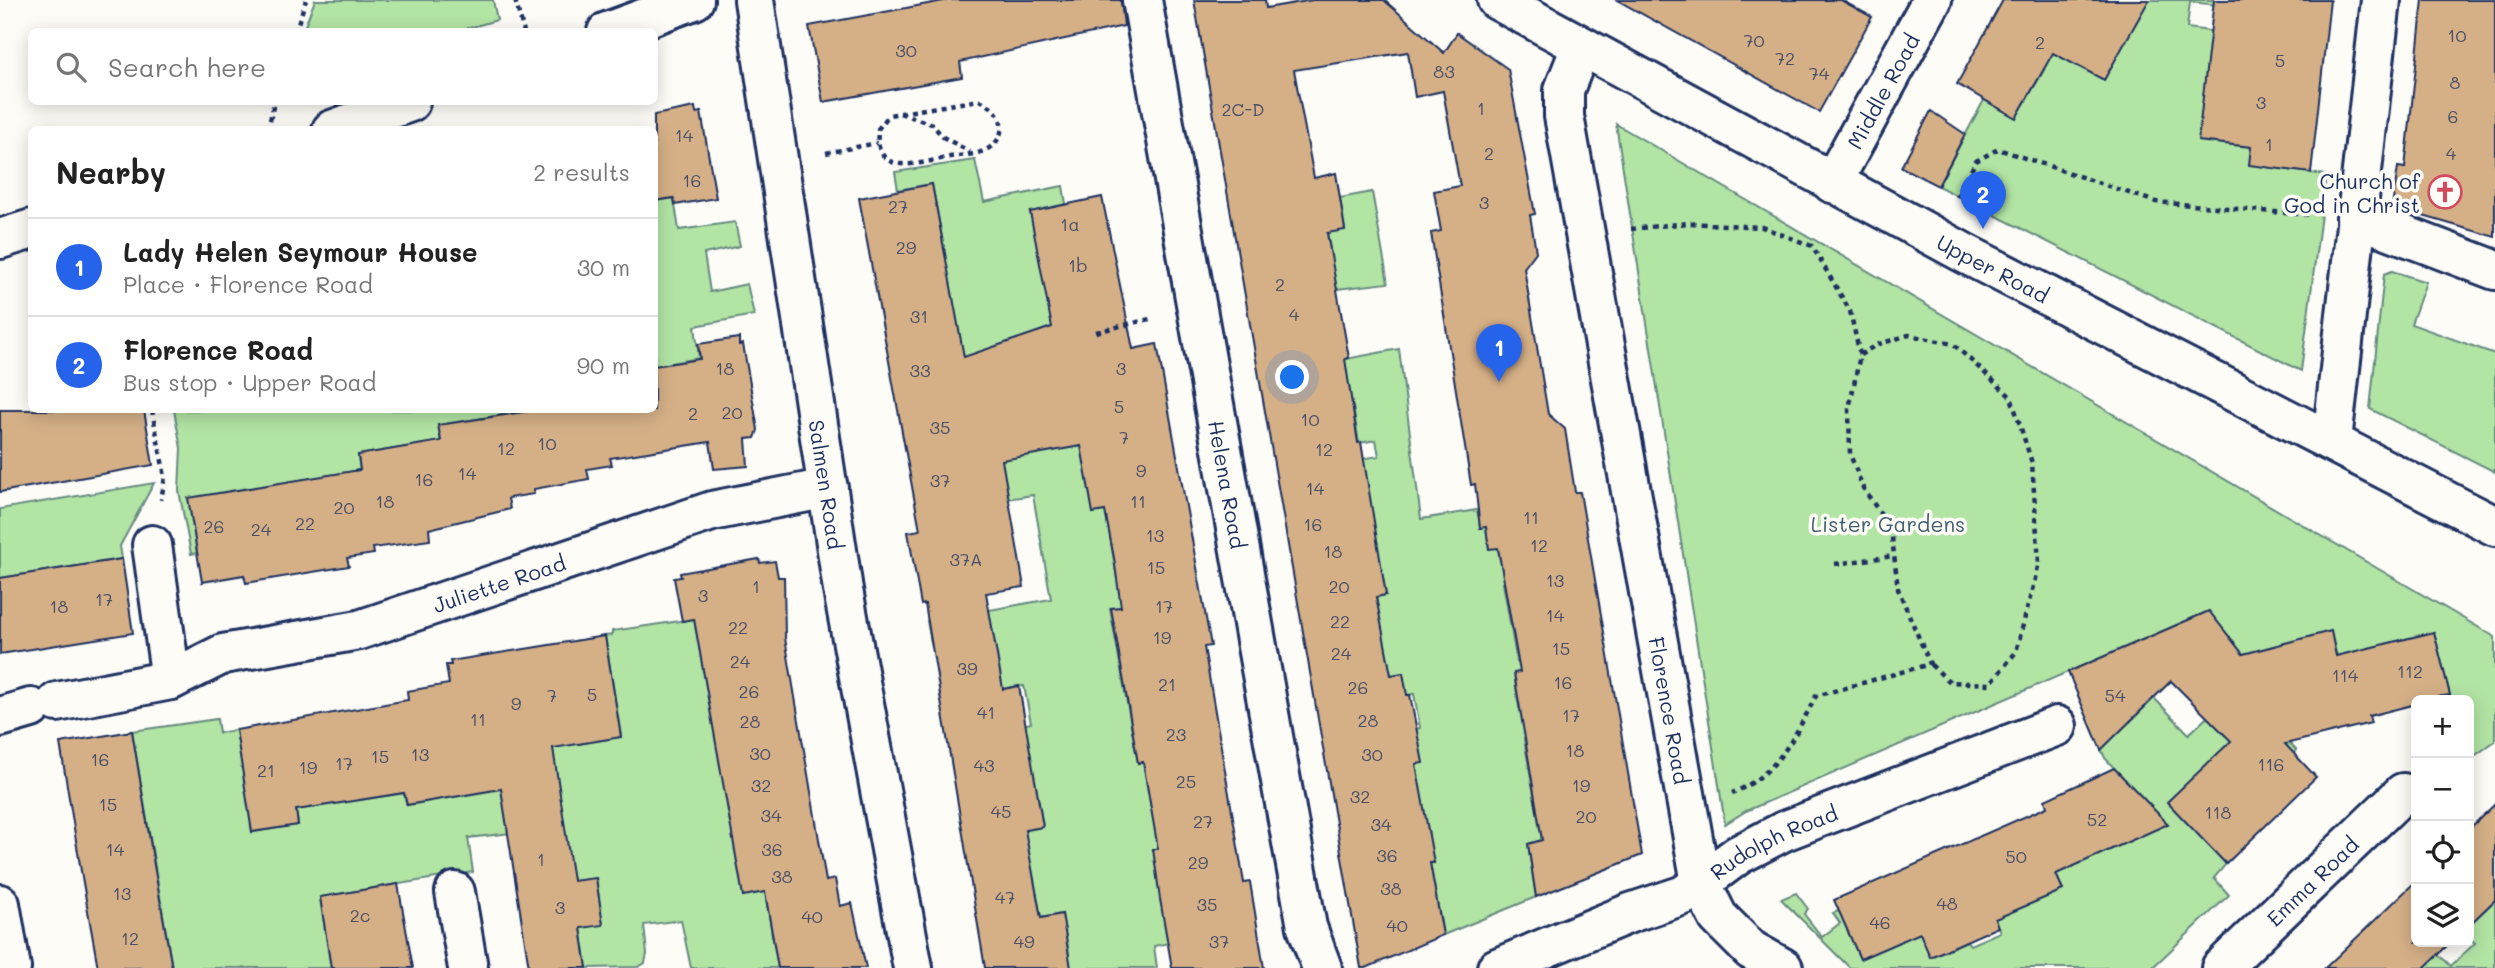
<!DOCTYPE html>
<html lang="en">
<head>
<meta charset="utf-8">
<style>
  body { margin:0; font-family:Mali,sans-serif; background:#f6f6f6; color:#222 }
  .controls { position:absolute; right:21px; bottom:21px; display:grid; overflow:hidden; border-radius:10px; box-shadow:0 4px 18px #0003 }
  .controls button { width:63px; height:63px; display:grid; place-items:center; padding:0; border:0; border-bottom:2px solid #e0e0e0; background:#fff; color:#222; font:35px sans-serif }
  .you { position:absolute; left:1293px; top:378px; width:24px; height:24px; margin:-18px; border:5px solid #fff; border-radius:50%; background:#1a73e8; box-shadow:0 0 0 10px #1a73e833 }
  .badge { display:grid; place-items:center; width:46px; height:46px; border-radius:50%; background:#2563eb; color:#fff; font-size:23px; font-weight:700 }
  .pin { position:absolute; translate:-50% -58px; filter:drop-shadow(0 2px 4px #0008) }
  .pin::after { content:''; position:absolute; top:37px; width:24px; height:21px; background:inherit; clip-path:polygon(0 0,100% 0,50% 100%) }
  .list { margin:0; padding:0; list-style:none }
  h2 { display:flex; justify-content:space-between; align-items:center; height:91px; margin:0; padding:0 28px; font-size:30px }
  h2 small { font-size:23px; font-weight:400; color:#767676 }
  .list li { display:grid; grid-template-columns:46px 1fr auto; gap:21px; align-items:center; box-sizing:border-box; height:98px; padding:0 28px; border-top:2px solid #e0e0e0 }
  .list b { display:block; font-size:26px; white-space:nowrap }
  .list p { margin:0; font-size:23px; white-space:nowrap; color:#767676 }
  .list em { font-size:23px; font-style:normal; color:#767676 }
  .icon { flex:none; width:38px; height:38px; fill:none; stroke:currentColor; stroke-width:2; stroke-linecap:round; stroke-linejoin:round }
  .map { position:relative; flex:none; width:2495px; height:968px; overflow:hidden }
  .search { position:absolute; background:#fff; box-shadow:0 4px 18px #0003; left:28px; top:28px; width:630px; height:77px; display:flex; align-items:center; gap:18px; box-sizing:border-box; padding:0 24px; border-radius:10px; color:#767676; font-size:26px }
  .panel { position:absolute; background:#fff; box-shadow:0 4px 18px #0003; left:28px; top:126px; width:630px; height:287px; border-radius:10px }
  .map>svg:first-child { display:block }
  .green { fill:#b2e4a4; stroke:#668a81; stroke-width:2 }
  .building { fill:#d5b087; stroke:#1b2f5e; stroke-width:2 }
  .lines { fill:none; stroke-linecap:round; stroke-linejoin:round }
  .minor-casing { stroke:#1b2f5e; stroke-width:44 }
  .path { stroke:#1b2f5e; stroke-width:4.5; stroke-dasharray:5 5; stroke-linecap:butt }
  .minor { stroke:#fdfcf7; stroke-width:38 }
  .labels { text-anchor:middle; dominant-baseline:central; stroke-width:7; stroke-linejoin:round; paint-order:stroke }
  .number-label { font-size:18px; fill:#4a4f68 }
  .street-label { font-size:21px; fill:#1b2f5e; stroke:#fdfcf7 }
  .poi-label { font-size:21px; fill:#1b2f5e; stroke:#fdfcf7; text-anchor:end }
  .park-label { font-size:21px; fill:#415c70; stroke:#fdfcf7 }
</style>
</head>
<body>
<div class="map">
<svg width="2495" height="968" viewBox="0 0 2495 968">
  <rect width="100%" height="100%" fill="#fdfcf7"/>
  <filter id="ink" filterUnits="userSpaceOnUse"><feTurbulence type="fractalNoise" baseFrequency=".0143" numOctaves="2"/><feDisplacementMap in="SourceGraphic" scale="14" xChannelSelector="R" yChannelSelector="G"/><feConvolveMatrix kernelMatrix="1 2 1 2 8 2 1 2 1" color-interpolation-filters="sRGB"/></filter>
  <g filter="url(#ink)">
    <g class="green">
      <path d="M315,0H493L497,20L458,31H303Z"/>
      <path d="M2147,0H2268L2267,10L2190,2L2187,28L2216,32L2251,147L2250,165L2326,175L2301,371L1938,186L1984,100L2016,118L2044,70L2050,51L2104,80Z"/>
      <path d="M1616,124L2495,637V741L2469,760V700H2444L2450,695L2434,632L2337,656L2330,631L2308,738L2209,611L1746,811L1725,824Z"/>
      <path d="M975,160L984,202L1063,186L1066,204L1030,212L1111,306L1006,343L1073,430L1077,447L1093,444L1125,507L1110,537L1117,578L1141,603L1110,609L1138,763L1169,758L1144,767L1151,809L1177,845L1153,850L1200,937L1154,946L1157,968H1048L1047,957L1069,953L1062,914L1041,918L1031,865L996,836L1043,827L1035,781L1009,728L1031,723L1024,686L1003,689L932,647L927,621L1051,599L1033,495L956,507L938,410L946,258L932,184L898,190L895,172Z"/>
      <path d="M1372,192L1388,283L1337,289L1296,262L1331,255L1327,233L1345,229L1340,198Z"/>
      <path d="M674,198L679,230L735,222L740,246L704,254L710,292L747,284L754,315L695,326L699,358L655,366V201Z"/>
      <path d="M2392,271L2426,282L2411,324L2495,354V472L2370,409L2384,274Z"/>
      <path d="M1399,349L1421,519L1477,510L1481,527H1486L1489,548H1498L1500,561L1525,557L1529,578L1503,583L1517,663L1546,658L1548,667L1514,673L1519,708H1524L1530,738L1524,739L1542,840L1528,844L1536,897L1443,935L1430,863L1434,862L1392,816L1416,729L1420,728L1414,694L1407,695L1370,679L1376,597L1386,595L1379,560L1331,464L1379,456L1376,440L1359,443L1353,407L1319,413L1330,362Z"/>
      <path d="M174,410H521V412L438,425L441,441L358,455L360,470L189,499L197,553L191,554L179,491L181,448Z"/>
      <path d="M154,483L120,546L122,559L0,578V509Z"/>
      <path d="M694,619L728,806L765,892L778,968H691L681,920L644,925L647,954L645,963L638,967L587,968L581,928L603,924L596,878L573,881L564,827L468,838L473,872L320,897L331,968H172L132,731L217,719L219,733L236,730L253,832L298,825L296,810L404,793L407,805L506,744H579L621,737L605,636L612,635V631Z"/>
      <path d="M2233,693L2255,708L2296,750L2226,864L2214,878L2229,895L2152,968H1850L1781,899L1796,893L1808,909L1804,914L1822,937L1840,923L1833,913L1839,911L1860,959L1920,933L1931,957L1967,941L1970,945L2000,932L1995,919L2063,890L2056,874L2166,825L2105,758L2095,735L2130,722L2154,698L2189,734Z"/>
      <path d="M2495,900V968H2421L2437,953L2451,966L2475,943L2469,937V925Z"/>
    </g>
    <g class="building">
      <path d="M949,0H1121L1124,26L960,62L962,77L823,102L809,26Z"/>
      <path d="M1194,0H1265L1266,8L1313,0H1384L1444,53L1457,33L1508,69L1535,214L1530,215L1536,252L1524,268L1548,414L1565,429L1575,492H1580L1642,855L1536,897L1528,844L1542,840L1514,673L1520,672L1498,548L1489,549L1486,527L1480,528L1475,484L1471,485L1431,233L1441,231L1434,191L1460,186L1443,91L1415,97L1408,52L1294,70L1314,178L1336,173L1345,230L1327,233L1349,358L1345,359L1358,443L1361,442L1386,595L1376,597L1391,675L1403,673L1407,695H1410L1423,763L1416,764L1434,863H1430L1443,935L1366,968H1361Z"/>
      <path d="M1617,0H1841L1872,17L1819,112Z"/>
      <path d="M2003,0H2149L2104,80L2053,53L2016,118L1957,84Z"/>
      <path d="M2214,0H2330L2311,173L2249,165L2251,147L2198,141Z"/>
      <path d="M2423,0H2495V237L2392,207L2398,167L2405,168Z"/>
      <path d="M695,107L696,113L701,112L716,198L675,205L674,198L654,201V115Z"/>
      <path d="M1931,111L1965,134L1938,186L1901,167Z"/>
      <path d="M932,184L964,357L1052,327L1030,212L1102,197L1133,349L1157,344L1211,646L1204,647L1236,835L1244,883L1250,882L1264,968H1172L1160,899L1153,849H1158L1143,762L1138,763L1111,608L1121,607L1114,558L1105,511L1093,513L1081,446L1002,460L1024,587L986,593L1003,689L1019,686L1043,827L1025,830L1041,918L1062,914L1071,968H985L925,604L921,605L908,532L920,530L859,198Z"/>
      <path d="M739,338V345L743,344L758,430L755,438L746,439L748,466L714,469L710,442L610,458L612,465L587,469L589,479L534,489V494L508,498L510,509L429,529L430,540L373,548L374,554L347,558L349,566L246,583L244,575L202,582L188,498L360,470L358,455L441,441L438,425L537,410H654V366L700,359L698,344Z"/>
      <path d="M0,410H144L153,465L0,492Z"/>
      <path d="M122,559L133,633L0,654V578Z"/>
      <path d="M759,559L760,563L775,561L778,577H784L785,638L826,881L835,879L840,906L852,903L866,968H778L765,892L743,896L694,619L682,621L674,578L681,577L680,573Z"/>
      <path d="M2209,611L2243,654L2331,631L2336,656L2434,632L2450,695L2416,700V704L2369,716L2371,723L2285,744L2316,777L2226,864L2167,802L2231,741L2171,681L2101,750L2068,672Z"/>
      <path d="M605,636L621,737L553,748L573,881L596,878L603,925L581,928L587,968H529L501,789L407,805L404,793L296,810L298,825L252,832L236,730L408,700L407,691L449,684L446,665H451L450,661Z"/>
      <path d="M132,731L154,865L172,968H98L82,877L60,743Z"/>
      <path d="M2114,768L2168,824L2056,874L2063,890L1995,919L1998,927L1930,957L1920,933L1860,959L1834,900L2047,807L2045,800Z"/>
      <path d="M2495,804V900L2469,925V829Z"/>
      <path d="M2416,881V942H2451L2424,968H2325Z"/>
      <path d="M398,884L413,968H331L320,897Z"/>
    </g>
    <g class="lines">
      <defs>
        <g id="minor">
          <path id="s1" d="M754,0L843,590L913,968"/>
          <path id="s2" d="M1142,0L1307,927L1322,968"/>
          <path id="s3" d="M1497,0L1966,254L2495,526"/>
          <path d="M607,32L694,0"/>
          <path id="s4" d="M1581,47L1564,90V116L1701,883L1718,917L1751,950L1783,968"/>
          <path d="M332,130L410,102"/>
          <path id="s5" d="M1832,183L1932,0"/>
          <path d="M2356,217L2495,270"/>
          <path d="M0,239L32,229"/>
          <path d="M2332,441L2381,0"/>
          <path d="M152,545L171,680"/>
          <path id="s6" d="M57,702L171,680L223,654L359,630L712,511L828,488"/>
          <path d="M0,717L31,708"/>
          <path d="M455,892L468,968"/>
          <path d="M0,904L11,968"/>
          <path id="s7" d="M1497,968L1630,913L1684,895L1738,855L1784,831L2057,726"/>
          <path id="s8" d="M2221,968L2403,793"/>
        </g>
      </defs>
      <use href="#minor" class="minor-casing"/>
      <g class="path">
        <path d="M515,0L524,32"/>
        <path d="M295,32L306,0"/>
        <path d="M979,100C999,107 1011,130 992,146C982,155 963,155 950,157C920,163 873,179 878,129L889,115Z"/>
        <path d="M900,113L932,124L943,137L970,152"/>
        <path d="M268,130L274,102"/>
        <path d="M826,153L877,143"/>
        <path d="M1957,197L1976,161L1998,149L2156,202L2310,215"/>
        <path d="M1631,229L1687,223L1762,227L1812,246L1850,311L1860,355L1849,409L1850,454L1863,488L1891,529L1898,589L1930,664L1816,696C1795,736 1777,775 1732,793"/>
        <path d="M1096,332L1150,319"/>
        <path d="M1860,355L1876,345L1909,335L1953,344L2011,397L2032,463L2039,563L2016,652L1990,684L1950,682L1930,664"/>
        <path d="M152,410L165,477L161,500"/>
        <path d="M1835,564L1894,556"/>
      </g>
      <use href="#minor" class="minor"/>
    </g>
  </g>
  <defs>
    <symbol id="church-ring" viewBox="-11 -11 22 22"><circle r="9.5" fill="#fdfcf7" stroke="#d1495b" stroke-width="1.5"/><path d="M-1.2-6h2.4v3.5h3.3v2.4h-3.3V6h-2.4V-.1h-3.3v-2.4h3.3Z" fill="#d1495b"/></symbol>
  </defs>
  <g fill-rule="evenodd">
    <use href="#church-ring" x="2426" y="173" width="38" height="38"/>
  </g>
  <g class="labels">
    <g class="number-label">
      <text x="2457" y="35">10</text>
      <text x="1754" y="40">70</text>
      <text x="2040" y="42">2</text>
      <text x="906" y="50">30</text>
      <text x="1785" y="58">72</text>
      <text x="2280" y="60">5</text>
      <text x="1444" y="71">83</text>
      <text x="1819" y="73">74</text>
      <text x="2455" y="82">8</text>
      <text x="2261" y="102">3</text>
      <text x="1481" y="108">1</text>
      <text x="1243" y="109">2C-D</text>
      <text x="2453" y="116">6</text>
      <text x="684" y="135">14</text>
      <text x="2269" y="144">1</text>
      <text x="1489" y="153">2</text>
      <text x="2451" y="153">4</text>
      <text x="692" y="180">16</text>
      <text x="1484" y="202">3</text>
      <text x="898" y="206">27</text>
      <text x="1070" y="224">1a</text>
      <text x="906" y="247">29</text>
      <text x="1078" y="265">1b</text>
      <text x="1280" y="284">2</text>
      <text x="1294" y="314">4</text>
      <text x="919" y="316">31</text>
      <text x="725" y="368">18</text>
      <text x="1121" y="368">3</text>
      <text x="920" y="370">33</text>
      <text x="1119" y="406">5</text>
      <text x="732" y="412">20</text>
      <text x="693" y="413">2</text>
      <text x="1310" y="419">10</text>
      <text x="940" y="427">35</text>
      <text x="1124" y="437">7</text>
      <text x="547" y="443">10</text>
      <text x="506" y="448">12</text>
      <text x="1324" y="449">12</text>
      <text x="1141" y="470">9</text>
      <text x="467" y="473">14</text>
      <text x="424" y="479">16</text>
      <text x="940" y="480">37</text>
      <text x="1315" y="488">14</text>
      <text x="385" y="501">18</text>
      <text x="1138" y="501">11</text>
      <text x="344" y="507">20</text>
      <text x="1531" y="517">11</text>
      <text x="305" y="523">22</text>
      <text x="1313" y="524">16</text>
      <text x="214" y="526">26</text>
      <text x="261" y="529">24</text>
      <text x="1155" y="535">13</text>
      <text x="1539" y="545">12</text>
      <text x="1333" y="551">18</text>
      <text x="966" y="559">37A</text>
      <text x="1156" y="567">15</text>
      <text x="1555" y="580">13</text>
      <text x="756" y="586">1</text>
      <text x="1339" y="586">20</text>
      <text x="703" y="595">3</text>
      <text x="104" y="599">17</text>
      <text x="59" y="606">18</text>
      <text x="1164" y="606">17</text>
      <text x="1555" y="615">14</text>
      <text x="1340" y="621">22</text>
      <text x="738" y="627">22</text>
      <text x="1162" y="637">19</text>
      <text x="1561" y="648">15</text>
      <text x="1341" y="653">24</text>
      <text x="740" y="661">24</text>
      <text x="967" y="668">39</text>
      <text x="2410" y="671">112</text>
      <text x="2345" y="675">114</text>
      <text x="1563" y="682">16</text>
      <text x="1167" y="684">21</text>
      <text x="1358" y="687">26</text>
      <text x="749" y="691">26</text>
      <text x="592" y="694">5</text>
      <text x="552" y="695">7</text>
      <text x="2115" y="695">54</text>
      <text x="516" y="703">9</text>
      <text x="986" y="712">41</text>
      <text x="1571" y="715">17</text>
      <text x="478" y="719">11</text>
      <text x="1368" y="720">28</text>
      <text x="750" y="721">28</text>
      <text x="1176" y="734">23</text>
      <text x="1575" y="750">18</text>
      <text x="760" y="753">30</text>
      <text x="420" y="754">13</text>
      <text x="1372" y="754">30</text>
      <text x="380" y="756">15</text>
      <text x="100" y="759">16</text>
      <text x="344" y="763">17</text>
      <text x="2271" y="764">116</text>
      <text x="984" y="765">43</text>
      <text x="308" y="767">19</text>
      <text x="266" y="770">21</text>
      <text x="1186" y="781">25</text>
      <text x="761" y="785">32</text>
      <text x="1581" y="785">19</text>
      <text x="1360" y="796">32</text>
      <text x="108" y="804">15</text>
      <text x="1001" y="811">45</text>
      <text x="2218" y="812">118</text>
      <text x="771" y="815">34</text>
      <text x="1586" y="816">20</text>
      <text x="2097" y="819">52</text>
      <text x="1203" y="821">27</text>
      <text x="1381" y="824">34</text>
      <text x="115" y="849">14</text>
      <text x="772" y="849">36</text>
      <text x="1387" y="855">36</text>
      <text x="2016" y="856">50</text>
      <text x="541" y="859">1</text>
      <text x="1198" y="862">29</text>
      <text x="782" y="876">38</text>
      <text x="1391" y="888">38</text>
      <text x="122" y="893">13</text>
      <text x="1005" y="897">47</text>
      <text x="1947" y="903">48</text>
      <text x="1207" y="904">35</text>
      <text x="560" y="907">3</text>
      <text x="360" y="915">2c</text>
      <text x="812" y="916">40</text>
      <text x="1880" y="922">46</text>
      <text x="1397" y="925">40</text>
      <text x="130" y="938">12</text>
      <text x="1024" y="941">49</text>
      <text x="1219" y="941">37</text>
    </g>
    <g class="street-label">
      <text stroke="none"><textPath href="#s5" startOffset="105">Middle Road</textPath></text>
      <text stroke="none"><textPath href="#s3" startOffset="564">Upper Road</textPath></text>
      <text stroke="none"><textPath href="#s1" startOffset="490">Salmen Road</textPath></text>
      <text stroke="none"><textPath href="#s2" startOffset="492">Helena Road</textPath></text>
      <text stroke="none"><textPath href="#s6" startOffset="460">Juliette Road</textPath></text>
      <text stroke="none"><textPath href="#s4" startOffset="676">Florence Road</textPath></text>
      <text stroke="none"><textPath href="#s7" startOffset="306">Rudolph Road</textPath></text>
      <text stroke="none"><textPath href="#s8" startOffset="126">Emma Road</textPath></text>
    </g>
    <g class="poi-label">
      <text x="2420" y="180">Church of<tspan x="2420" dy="24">God in Christ</tspan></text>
    </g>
    <g class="park-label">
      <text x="1888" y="523">Lister Gardens</text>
    </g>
  </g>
</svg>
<div class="controls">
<button>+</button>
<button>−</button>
<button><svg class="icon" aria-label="locate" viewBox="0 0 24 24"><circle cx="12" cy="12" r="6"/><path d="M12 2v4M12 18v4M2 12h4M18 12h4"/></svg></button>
<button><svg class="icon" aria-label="layers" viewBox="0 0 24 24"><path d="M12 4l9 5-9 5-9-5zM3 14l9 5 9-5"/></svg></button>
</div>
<div class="you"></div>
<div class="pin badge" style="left:1499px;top:382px">1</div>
<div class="pin badge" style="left:1983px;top:229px">2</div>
<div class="search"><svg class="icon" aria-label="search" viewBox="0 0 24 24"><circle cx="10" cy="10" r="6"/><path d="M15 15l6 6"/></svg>Search here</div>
<section class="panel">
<h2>Nearby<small>2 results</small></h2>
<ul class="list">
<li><span class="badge">1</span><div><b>Lady Helen Seymour House</b><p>Place · Florence Road</p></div><em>30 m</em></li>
<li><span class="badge">2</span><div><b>Florence Road</b><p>Bus stop · Upper Road</p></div><em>90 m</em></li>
</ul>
</section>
</div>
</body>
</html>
